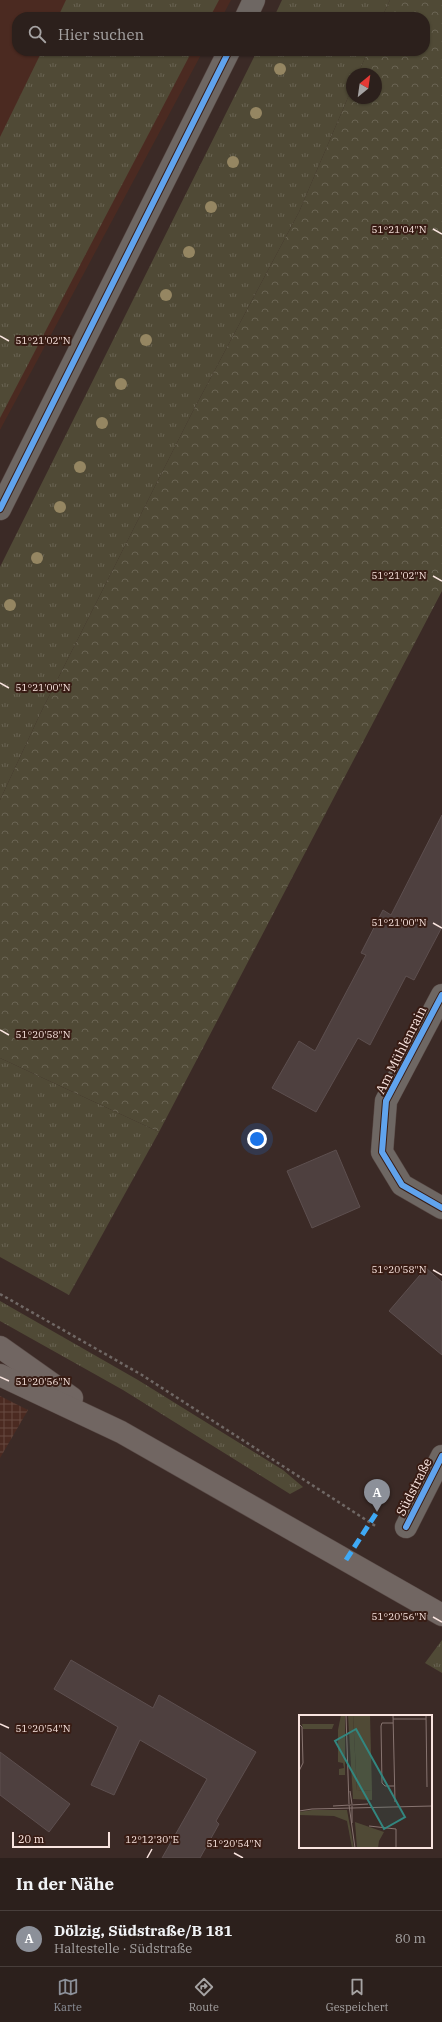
<!DOCTYPE html>
<html lang="de">
<head>
<meta charset="utf-8">
<style>
  body { margin:0; font-family:"IBM Plex Serif",serif; background:#342825; color:#f1f3f6 }
  .compass { position:absolute; left:346px; top:68px; width:36px; height:36px; border-radius:50%; background:#2c201c; box-shadow:0 1px 3px #0004; rotate:29deg }
  .scale { position:absolute; left:12px; bottom:10px; width:98px; box-sizing:border-box; padding-left:4px; border:2px solid #f9e4df; border-top:0; font-size:11px; line-height:14px; white-space:nowrap; color:#f9e4df; -webkit-text-stroke:3px #381c14; paint-order:stroke }
  .you { position:absolute; left:257px; top:1139px; width:14px; height:14px; margin:-10px; border:3px solid #fff; border-radius:50%; background:#1a73e8; box-shadow:0 0 0 6px #1a73e833 }
  .badge { display:grid; place-items:center; width:26px; height:26px; border-radius:50%; background:#8c9099; color:#fff; font-size:13px; font-weight:700 }
  .pin { position:absolute; translate:-50% -33px; filter:drop-shadow(0 1px 2px #0008) }
  .pin::after { content:''; position:absolute; top:21px; width:14px; height:12px; background:inherit; clip-path:polygon(0 0,100% 0,50% 100%) }
  .list { margin:0; padding:0; list-style:none }
  h2 { display:flex; justify-content:space-between; align-items:center; height:52px; margin:0; padding:0 16px; font-size:17px }
  h2 small { font-size:13px; font-weight:400; color:#a6a3a3 }
  .list li { display:grid; grid-template-columns:26px 1fr auto; gap:12px; align-items:center; box-sizing:border-box; height:56px; padding:0 16px; border-top:1px solid #483e3b }
  .list b { display:block; font-size:15px; white-space:nowrap }
  .list p { margin:0; font-size:13px; white-space:nowrap; color:#a6a3a3 }
  .list em { font-size:13px; font-style:normal; color:#a6a3a3 }
  .icon { flex:none; width:22px; height:22px; fill:none; stroke:currentColor; stroke-width:2; stroke-linecap:round; stroke-linejoin:round }
  .map { position:relative; flex:none; width:442px; height:1858px; overflow:hidden }
  .search { position:absolute; background:#2c201c; box-shadow:0 1px 3px #0004; left:12px; right:12px; top:12px; height:44px; display:flex; align-items:center; gap:10px; box-sizing:border-box; padding:0 14px; border-radius:16px; color:#a6a3a3; font-size:15px }
  .sheet { height:108px; background:#2c201c }
  nav { display:flex; justify-content:space-around; align-items:center; box-sizing:border-box; height:56px; border-top:1px solid #483e3b; background:#2c201c; font-size:11px; color:#a6a3a3 }
  nav a { display:grid; justify-items:center; gap:2px }
  nav .on { color:#8c9099 }
  .map>svg:first-child { display:block }
  .built { fill:#4b2a21 }
  .industrial { fill:url(#industrial-grid) }
  .grass { fill:url(#grass-tufts) }
  .forest { fill:url(#forest-crowns) }
  .building { fill:#4e403f; stroke:#5d4f4f }
  .lines { fill:none; stroke-linecap:round; stroke-linejoin:round }
  .minor-casing { stroke:#584945; stroke-width:23 }
  .major-casing { stroke:#584945; stroke-width:23 }
  .path { stroke:#706865; stroke-width:2.5; stroke-dasharray:3 3; stroke-linecap:butt }
  .minor { stroke:#6e6763; stroke-width:22 }
  .major { stroke:#716662; stroke-width:22 }
  .quiet { stroke:#3fa9f5; stroke-width:5; stroke-dasharray:10 5; stroke-linecap:butt }
  .cycleway-casing { stroke:#381c14; stroke-width:8 }
  .cycleway { stroke:#60a3ed; stroke-width:6 }
  .tree { fill:#958662 }
  .ticks { fill:none; stroke:#f9e4df; stroke-width:1.5 }
  .labels { text-anchor:middle; dominant-baseline:central; stroke-width:4; stroke-linejoin:round; paint-order:stroke }
  .street-label { font-size:13px; fill:#f9e4df; stroke:#381c14 }
  .inset-road { fill:none; stroke:#877470; stroke-width:1 }
  .view { fill:#32867f; fill-opacity:0.15; stroke:#32867f; stroke-width:2 }
  .inset-edge { fill:none; stroke:#f9e4df; stroke-width:2 }
  .ticks-label { font-size:10px; text-anchor:middle; fill:#f9e4df; stroke:#381c14; stroke-width:4; stroke-linejoin:round; paint-order:stroke }
</style>
</head>
<body>
<div class="map">
<svg width="442" height="1858" viewBox="0 0 442 1858">
  <defs>
    <pattern id="industrial-grid" width="8" height="8" patternUnits="userSpaceOnUse"><rect width="8" height="8" fill="#4b2a21"/><path d="M0 4h8M4 0v8" fill="none" stroke="#664941"/></pattern>
    <pattern id="grass-tufts" width="24" height="20" patternUnits="userSpaceOnUse"><rect width="24" height="20" fill="#504a36"/><path d="M3 7l-1-3M5 7V3M7 7l1-3M15 17l-1-3M17 17v-4M19 17l1-3" fill="none" stroke="#6a6453"/></pattern>
    <pattern id="forest-crowns" width="20" height="18" patternUnits="userSpaceOnUse"><rect width="20" height="18" fill="#504a36"/><path d="M2 6a3 3 0 1 1 6 0M12 15a3 3 0 1 1 6 0" fill="none" stroke="#6a6453"/></pattern>
  </defs>
  <rect width="100%" height="100%" fill="#3b2a26"/>
  <path class="built" d="M0,0H231L222,17H17V51H203L0,430Z"/>
  <path class="industrial" d="M0,1396L28,1410L0,1458Z"/>
  <g class="grass">
    <path d="M66,0H219L210,17H58Z"/>
    <path d="M282,0H390L382,17H274Z"/>
    <path d="M42,51H192L0,418V137Z"/>
    <path d="M257,51H368L358,74H352V88L299,212L193,411L42,710L0,800V567Z"/>
    <path d="M0,1058L159,1132L69,1295L0,1257Z"/>
    <path d="M0,1301L138,1380L283,1470L303,1487L290,1494L123,1390L0,1321Z"/>
    <path d="M442,1640V1673L425,1663Z"/>
  </g>
  <path class="forest" d="M390,0H442V591L159,1132L0,1058V800L42,710L193,411L299,212L352,88V98H376V74H358L368,51H425V17H382Z"/>
  <g class="building">
    <path d="M442,815V927L414,980L406,976L370,1045L358,1038L316,1112L272,1088L299,1041L315,1051L366,955L361,953L383,910L391,915Z"/>
    <path d="M336,1150L360,1207L312,1228L287,1171Z"/>
    <path d="M426,1268L442,1282V1355L389,1311Z"/>
    <path d="M71,1660L153,1708L159,1695L256,1752L216,1821L219,1824L200,1858H162L207,1779L140,1740L114,1795L91,1785L118,1727L54,1689Z"/>
    <path d="M0,1752L70,1804L49,1832L0,1795Z"/>
  </g>
  <g class="lines">
    <defs>
      <g id="minor">
        <path d="M246,17L254,0"/>
        <path d="M0,509L229,51"/>
        <path d="M442,995L386,1101L382,1152L402,1185L442,1208"/>
        <path d="M406,1527L442,1456"/>
      </g>
      <g id="major">
        <path d="M0,1347L72,1398"/>
        <path d="M0,1375L121,1432L442,1615"/>
      </g>
    </defs>
    <use href="#minor" class="minor-casing"/>
    <use href="#major" class="major-casing"/>
    <path class="path" d="M0,1294L142,1375L377,1527"/>
    <use href="#minor" class="minor"/>
    <use href="#major" class="major"/>
    <path class="quiet" d="M346,1560L377,1512"/>
    <defs>
      <g id="cycleway">
        <path d="M0,509L229,51"/>
        <path d="M442,995L386,1101L382,1152L402,1185L442,1208"/>
        <path d="M406,1527L442,1456"/>
      </g>
    </defs>
    <use href="#cycleway" class="cycleway-casing"/>
    <use href="#cycleway" class="cycleway"/>
  </g>
  <g class="tree">
    <circle cx="280" cy="69" r="6"/>
    <circle cx="256" cy="113" r="6"/>
    <circle cx="233" cy="162" r="6"/>
    <circle cx="211" cy="207" r="6"/>
    <circle cx="189" cy="252" r="6"/>
    <circle cx="166" cy="295" r="6"/>
    <circle cx="146" cy="340" r="6"/>
    <circle cx="121" cy="384" r="6"/>
    <circle cx="102" cy="423" r="6"/>
    <circle cx="80" cy="467" r="6"/>
    <circle cx="60" cy="507" r="6"/>
    <circle cx="37" cy="558" r="6"/>
    <circle cx="10" cy="605" r="6"/>
  </g>
  <path class="ticks" d="M433,229L442,234M0,336L9,341M433,576L442,581M0,683L9,688M433,923L442,928M0,1030L9,1035M433,1270L442,1275M0,1377L9,1381M433,1617L442,1622M0,1724L9,1728M234,1853L243,1858M147,1858L152,1849"/>
  <g class="labels">
    <g class="street-label">
      <text transform="translate(401 1050) rotate(-63)">Am Mühlenrain</text>
      <text transform="translate(414 1487) rotate(-63)">Südstraße</text>
    </g>
  </g>
  <g transform="translate(299 1715)">
    <rect width="133" height="133" fill="#3b2a26"/>
    <path d="M42,0H46V85V60H40V54L45,53L44,48L39,47V15ZM49,0H54L58,76L73,75V85L54,84ZM3,9H35L33,14H4ZM13,95H48L55,133H53L48,106L35,101L0,100V97ZM56,107L85,117L80,126L79,133H58Z" fill="#504a36"/>
    <path d="M54,0H71L73,75L58,76Z" fill="#504a36"/>
    <path class="inset-road" d="M47,0L50,89M94,0L96,87M127,0L128,72M94,4H127M94,8H83L82,11L83,68L86,71H95M0,9L3,12L4,48L0,56M51,76L53,89M50,90L56,133M34,91L69,89M13,94L133,91M0,96L13,94M53,108V91M70,111L97,114V133"/>
    <path class="view" d="M57,14L106,102L85,114L36,26Z"/>
    <rect width="133" height="133" class="inset-edge"/>
  </g>
  <g class="ticks-label">
    <text x="399" y="233">51°21'04"N</text>
    <text x="43" y="344">51°21'02"N</text>
    <text x="399" y="579">51°21'02"N</text>
    <text x="43" y="691">51°21'00"N</text>
    <text x="399" y="926">51°21'00"N</text>
    <text x="43" y="1038">51°20'58"N</text>
    <text x="399" y="1273">51°20'58"N</text>
    <text x="43" y="1385">51°20'56"N</text>
    <text x="399" y="1620">51°20'56"N</text>
    <text x="43" y="1732">51°20'54"N</text>
    <text x="152" y="1843">12°12'30"E</text>
    <text x="234" y="1847">51°20'54"N</text>
  </g>
</svg>
<svg class="compass" viewBox="-18 -18 36 36"><path d="M0-13l5 13h-10z" fill="#e53935"/><path d="M0 13l5-13h-10z" fill="#a6a3a3"/></svg>
<div class="scale">20 m</div>
<div class="you"></div>
<div class="pin badge" style="left:377px;top:1512px">A</div>
<div class="search"><svg class="icon" aria-label="search" viewBox="0 0 24 24"><circle cx="10" cy="10" r="6"/><path d="M15 15l6 6"/></svg>Hier suchen</div>
</div>
<section class="sheet">
<h2>In der Nähe<small></small></h2>
<ul class="list">
<li><span class="badge">A</span><div><b>Dölzig, Südstraße/B 181</b><p>Haltestelle · Südstraße</p></div><em>80 m</em></li>
</ul>
</section>
<nav>
<a class="on"><svg class="icon" aria-label="map" viewBox="0 0 24 24"><path d="M3 6l6-2 6 2 6-2v14l-6 2-6-2-6 2zM9 4v14M15 6v14"/></svg>Karte</a>
<a><svg class="icon" aria-label="directions" viewBox="0 0 24 24"><path d="M12 3l9 9-9 9-9-9zM9 14v-3h6M13 9l2 2-2 2"/></svg>Route</a>
<a><svg class="icon" aria-label="saved" viewBox="0 0 24 24"><path d="M7 4h10v16l-5-4-5 4z"/></svg>Gespeichert</a>
</nav>
</body>
</html>
